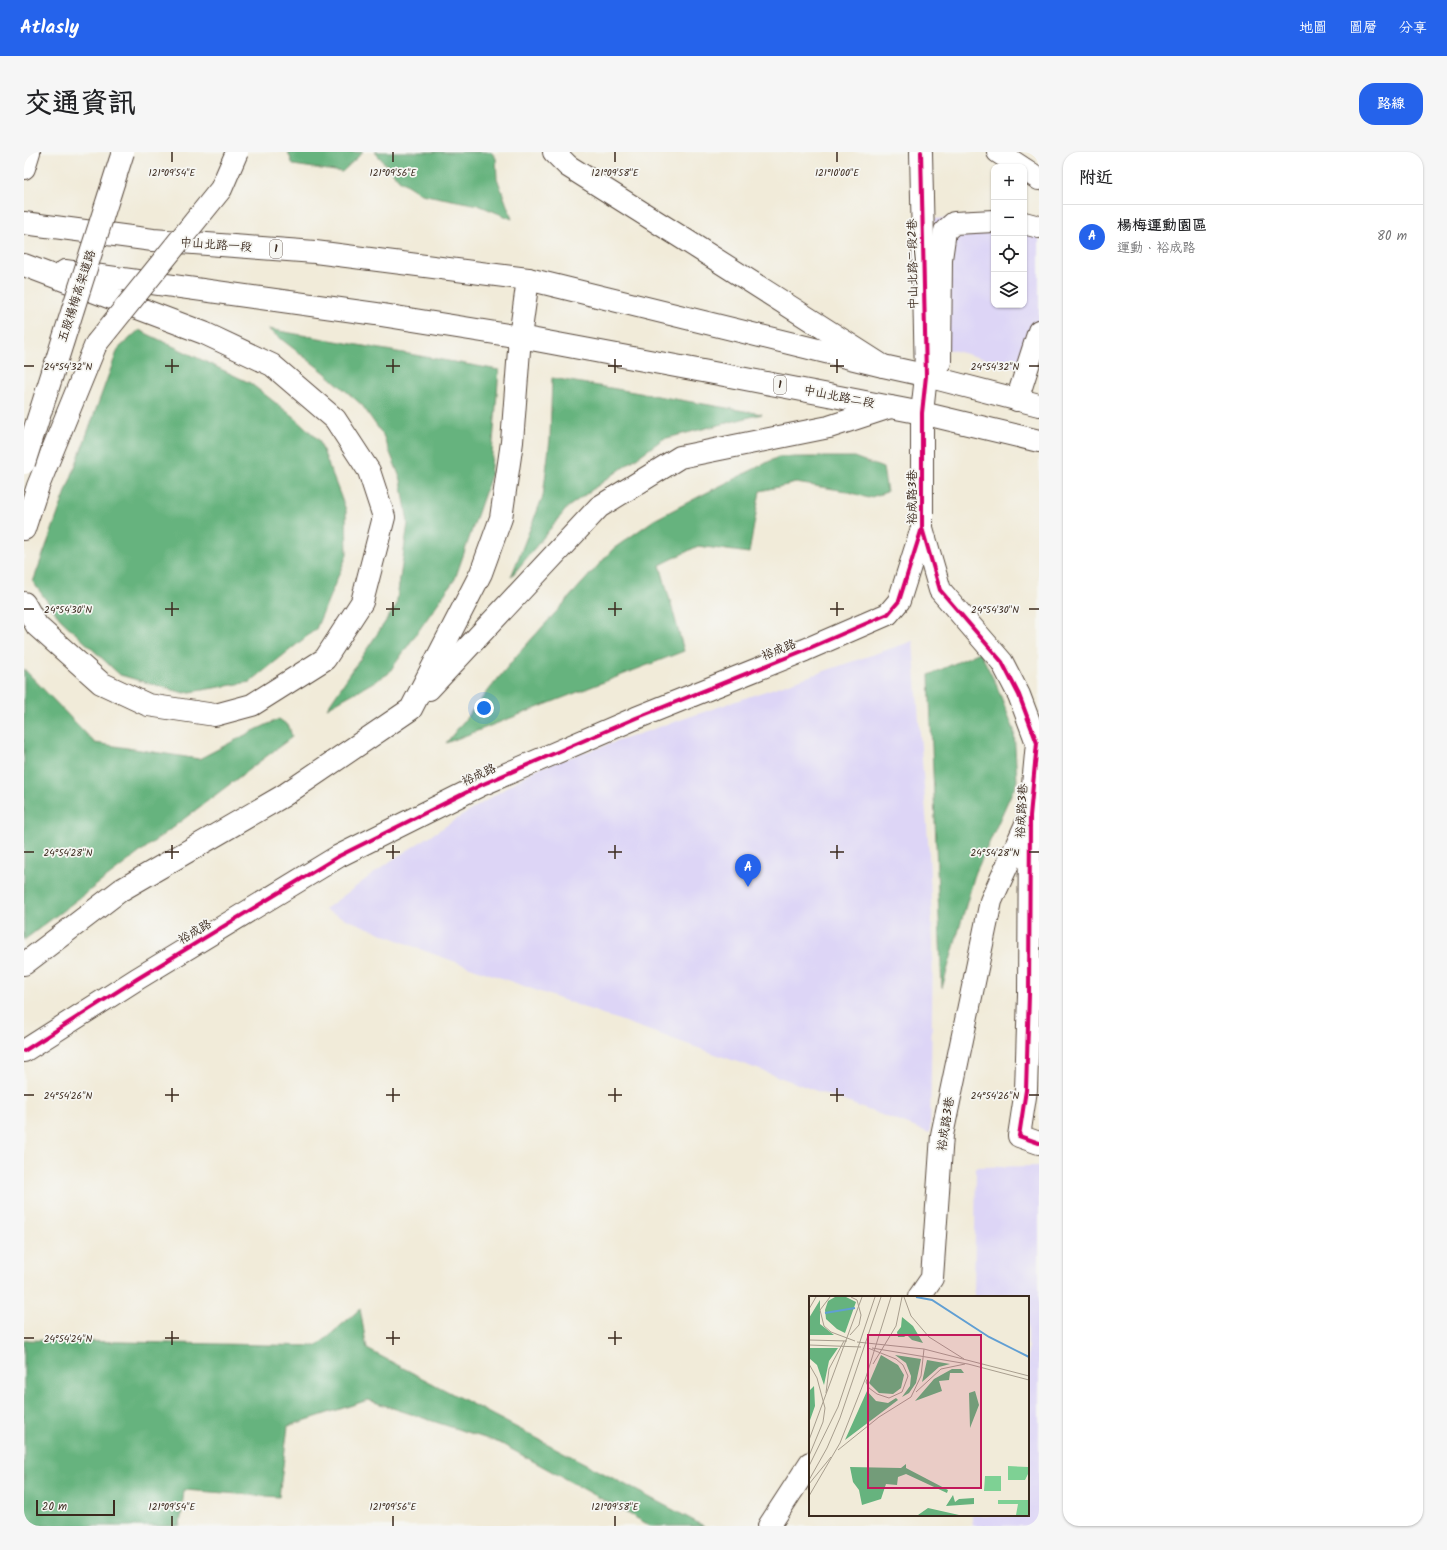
<!DOCTYPE html>
<html lang="zh-TW">
<head>
<meta charset="utf-8">
<style>
  body { margin:0; font-family:Kalam,"LXGW WenKai TC",sans-serif; background:#f6f6f6; color:#202124 }
  .controls { position:absolute; right:12px; top:12px; display:grid; overflow:hidden; border-radius:8px; box-shadow:0 1px 3px #0004 }
  .controls button { width:36px; height:36px; display:grid; place-items:center; padding:0; border:0; border-bottom:1px solid #e0e0e0; background:#fff; color:#202124; font:20px sans-serif }
  .scale { position:absolute; left:12px; bottom:10px; width:79px; box-sizing:border-box; padding-left:4px; border:2px solid #3b2a1e; border-top:0; font-size:11px; line-height:14px; white-space:nowrap; color:#3b2a1e; -webkit-text-stroke:3px #f6f6f2; paint-order:stroke }
  .you { position:absolute; left:460px; top:556px; width:14px; height:14px; margin:-10px; border:3px solid #fff; border-radius:50%; background:#1a73e8; box-shadow:0 0 0 6px #1a73e833 }
  .badge { display:grid; place-items:center; width:26px; height:26px; border-radius:50%; background:#2563eb; color:#fff; font-size:13px; font-weight:700 }
  .pin { position:absolute; translate:-50% -33px; filter:drop-shadow(0 1px 2px #0008) }
  .pin::after { content:''; position:absolute; top:21px; width:14px; height:12px; background:inherit; clip-path:polygon(0 0,100% 0,50% 100%) }
  .list { margin:0; padding:0; list-style:none }
  h2 { display:flex; justify-content:space-between; align-items:center; height:52px; margin:0; padding:0 16px; font-size:17px }
  h2 small { font-size:13px; font-weight:400; color:#757577 }
  .list li { display:grid; grid-template-columns:26px 1fr auto; gap:12px; align-items:center; box-sizing:border-box; height:64px; padding:0 16px; border-top:1px solid #e0e0e0 }
  .list b { display:block; font-size:15px; white-space:nowrap }
  .list p { margin:0; font-size:13px; white-space:nowrap; color:#757577 }
  .list em { font-size:13px; font-style:normal; color:#757577 }
  .icon { flex:none; width:22px; height:22px; fill:none; stroke:currentColor; stroke-width:2; stroke-linecap:round; stroke-linejoin:round }
  .map { position:relative; flex:none; width:1015px; height:1374px; overflow:hidden; border-radius:16px }
  header { display:flex; align-items:center; gap:24px; box-sizing:border-box; height:56px; padding:0 20px; background:#2563eb; color:#fff }
  header strong { font-size:19px }
  nav { display:flex; gap:22px; margin-inline-start:auto; font-size:14px }
  .intro { display:flex; align-items:center; justify-content:space-between; box-sizing:border-box; height:96px; padding:0 24px }
  h1 { margin:0; font-size:28px }
  .button { padding:10px 18px; border-radius:16px; background:#2563eb; color:#fff; font-size:14px; font-weight:700 }
  main { display:flex; gap:24px; padding:0 24px }
  aside { flex:1; background:#fff; border-radius:16px; box-shadow:0 1px 3px #0004 }
  .map>svg:first-child { display:block }
  .built { fill:#ddd5f6 }
  .forest { fill:#66b37e; stroke:#506e4e }
  .lines { fill:none; stroke-linecap:round; stroke-linejoin:round }
  .minor-casing { stroke:#56473a; stroke-width:24 }
  .major-casing { stroke:#56473a; stroke-width:24 }
  .highway-casing { stroke:#56473a; stroke-width:24 }
  .minor { stroke:#fff; stroke-width:22 }
  .major { stroke:#fff; stroke-width:22 }
  .highway { stroke:#fff; stroke-width:22 }
  .highway-bridge-casing { stroke:#56473a; stroke-width:24; stroke-linecap:butt }
  .highway-bridge { stroke:#fff; stroke-width:22 }
  .cycleway-casing { stroke:#f6f6f2; stroke-width:6 }
  .cycleway { stroke:#d6006c; stroke-width:4 }
  .ticks { fill:none; stroke:#3b2a1e; stroke-width:1.5 }
  .labels { text-anchor:middle; dominant-baseline:central; stroke-width:3.5; stroke-linejoin:round; paint-order:stroke }
  .shield { fill:#f6f6f2; stroke:#73675e; stroke-width:1 }
  .shield-label { font-size:11px; font-weight:bold; fill:#3b2a1e }
  .street-label { font-size:12px; fill:#3b2a1e; stroke:#f6f6f2 }
  .inset-river { fill:none; stroke:#619fd3; stroke-width:2 }
  .inset-road { fill:none; stroke:#a89e8e; stroke-width:1 }
  .view { fill:#c2185b; fill-opacity:0.15; stroke:#c2185b; stroke-width:2 }
  .inset-edge { fill:none; stroke:#3b2a1e; stroke-width:2 }
  .ticks-label { font-size:10px; text-anchor:middle; fill:#3b2a1e; stroke:#f6f6f2; stroke-width:3.5; stroke-linejoin:round; paint-order:stroke }
</style>
</head>
<body>
<header>
<strong>Atlasly</strong>
<nav><a>地圖</a><a>圖層</a><a>分享</a></nav>
</header>
<div class="intro"><h1>交通資訊</h1><a class="button">路線</a></div>
<main>
<div class="map">
<svg width="1015" height="1374" viewBox="0 0 1015 1374">
  <rect width="100%" height="100%" fill="#f6f6f2"/>
  <filter id="ink" filterUnits="userSpaceOnUse"><feTurbulence type="fractalNoise" baseFrequency=".025" numOctaves="2"/><feDisplacementMap in="SourceGraphic" scale="8" xChannelSelector="R" yChannelSelector="G"/><feConvolveMatrix kernelMatrix="1 2 1 2 8 2 1 2 1" color-interpolation-filters="sRGB"/></filter>
  <filter id="wash" filterUnits="userSpaceOnUse"><feTurbulence type="fractalNoise" baseFrequency=".012" numOctaves="4" result="noise"/><feDisplacementMap in="SourceGraphic" scale="16" xChannelSelector="R" yChannelSelector="G"/><feGaussianBlur stdDeviation="0.9" result="paint"/><feColorMatrix in="noise" values="0 0 0 0 0 0 0 0 0 0 0 0 0 0 0 0 0 1.4 0 .05"/><feComposite in="paint" operator="in"/></filter>
  <g filter="url(#wash)">
    <rect width="100%" height="100%" fill="#f1ebd9"/>
    <g class="built">
      <path d="M970,63V153H1000V63L1015,68V200L1009,220L909,193L911,67Z"/>
      <path d="M889,489L905,701L909,794L906,981L739,919L401,799L300,758L368,708L512,617Z"/>
      <path d="M1015,1014V1374H948V1363H1004V1145H950L952,1015Z"/>
    </g>
    <g class="forest">
      <path d="M264,0H339L318,20L269,13Z"/>
      <path d="M351,0H467L472,6L473,26L488,67L454,53L397,42L375,28Z"/>
      <path d="M244,177L475,218L466,326L431,427L364,522L303,556L372,454L384,371L377,328L359,283L338,253L300,220Z"/>
      <path d="M115,178L226,231L271,266L295,288L322,358L323,403L292,477L226,530L160,541L96,523L36,467L9,430L94,197Z"/>
      <path d="M528,226L738,262L639,287L544,355L487,425L519,344L526,287Z"/>
      <path d="M754,305H830L859,316L863,340L844,346L822,339L772,331L736,339L725,401L674,394L636,413L660,499L422,591L494,502L589,397L630,368L678,343Z"/>
      <path d="M956,500L972,532L990,578L993,629L951,722L918,836L905,523Z"/>
      <path d="M0,517L71,591L175,607L227,580L255,567L265,574L268,585L0,788Z"/>
      <path d="M336,1157L343,1197L680,1374H627L476,1291L344,1248L264,1274L255,1345L160,1338L156,1374H0V1188L293,1194Z"/>
    </g>
  </g>
  <g filter="url(#ink)">
    <g class="lines">
      <defs>
        <g id="minor">
          <path d="M897,0L902,224L898,261V376L916,438L978,510L995,543L1013,591L1006,664L1005,842L1002,938L995,984L1015,991"/>
          <path d="M974,0L997,15"/>
          <path d="M1000,17L1015,27"/>
          <path d="M1000,71L1015,75"/>
          <path d="M916,210L917,107L921,79L930,71L970,69"/>
          <path d="M993,248L1015,179"/>
          <path d="M0,899L113,827L315,704L457,633L612,566L781,498L864,462L875,449L898,376"/>
          <path d="M895,1145L908,1126L918,983L967,749L1003,670"/>
          <path d="M745,1374L786,1311"/>
        </g>
        <g id="major">
          <path d="M0,71L129,88L291,100L504,127L859,214L891,221L1015,253"/>
          <path d="M41,119L352,162L496,185L711,225L898,261L1015,289"/>
        </g>
        <g id="highway">
          <path d="M530,0L544,14L663,89L859,214"/>
          <path d="M0,16L5,0"/>
          <path d="M0,377L14,334L72,192"/>
          <path d="M0,451L13,474L77,531L124,553L191,563L228,553L301,507L338,450L360,365L345,319L311,267L248,213L180,181L0,113"/>
          <path d="M405,537L575,355L656,305L805,275L866,255"/>
          <path d="M0,812L97,738L259,644L387,557L457,421L477,366L488,290L496,185L504,127"/>
        </g>
      </defs>
      <use href="#minor" class="minor-casing"/>
      <use href="#major" class="major-casing"/>
      <use href="#highway" class="highway-casing"/>
      <use href="#minor" class="minor"/>
      <use href="#major" class="major"/>
      <use href="#highway" class="highway"/>
      <defs>
        <g id="highway-bridge">
          <path d="M72,192L197,37L213,0"/>
          <path d="M0,311L99,0"/>
        </g>
      </defs>
      <use href="#highway-bridge" class="highway-bridge-casing"/>
      <use href="#highway-bridge" class="highway-bridge"/>
      <defs>
        <g id="cycleway">
          <path d="M897,0L902,224L898,261V376L916,438L978,510L995,543L1013,591L1006,664L1005,842L1002,938L995,984L1015,991"/>
          <path d="M0,899L113,827L315,704L457,633L612,566L781,498L864,462L875,449L898,376"/>
        </g>
      </defs>
      <use href="#cycleway" class="cycleway-casing"/>
      <use href="#cycleway" class="cycleway"/>
    </g>
  </g>
  <path class="ticks" d="M148,0V10M369,0V10M591,0V10M813,0V10M148,207V221M369,207V221M591,207V221M813,207V221M0,214H10M141,214H155M362,214H376M584,214H598M806,214H820M1005,214H1015M148,450V464M369,450V464M591,450V464M813,450V464M0,457H10M141,457H155M362,457H376M584,457H598M806,457H820M1005,457H1015M148,693V707M369,693V707M591,693V707M813,693V707M0,700H10M141,700H155M362,700H376M584,700H598M806,700H820M1005,700H1015M148,936V950M369,936V950M591,936V950M813,936V950M0,943H10M141,943H155M362,943H376M584,943H598M806,943H820M1005,943H1015M148,1179V1193M369,1179V1193M591,1179V1193M0,1186H10M141,1186H155M362,1186H376M584,1186H598M148,1364V1374M369,1364V1374M591,1364V1374"/>
  <g class="labels">
    <g class="shield">
      <rect x="246" y="88" width="12" height="18" rx="3"/>
      <rect x="750" y="224" width="12" height="18" rx="3"/>
    </g>
    <g class="shield-label">
      <text x="252" y="97">1</text>
      <text x="756" y="233">1</text>
    </g>
    <g class="street-label">
      <text transform="translate(192 93) rotate(4)">中山北路一段</text>
      <text transform="translate(889 112) rotate(-91)">中山北路二段2巷</text>
      <text transform="translate(53 144) rotate(-72)">五股楊梅高架道路</text>
      <text transform="translate(815 245) rotate(11)">中山北路二段</text>
      <text transform="translate(888 345) rotate(-90)">裕成路3巷</text>
      <text transform="translate(755 498) rotate(-22)">裕成路</text>
      <text transform="translate(455 623) rotate(-25)">裕成路</text>
      <text transform="translate(998 659) rotate(-87)">裕成路3巷</text>
      <text transform="translate(171 780) rotate(-31)">裕成路</text>
      <text transform="translate(922 972) rotate(-81)">裕成路3巷</text>
    </g>
  </g>
  <g transform="translate(785 1144)">
    <rect width="220" height="220" fill="#f1ebd9"/>
    <path d="M199,170L219,171V178L216,184H199ZM176,180H192V195H175ZM189,204H220V219H207L209,208H189Z" fill="#7ed194"/>
    <path d="M26,1H37L47,6L36,37L28,33L17,23L16,14L19,5ZM11,4V28L25,39H0V22ZM93,21L104,30L114,47L103,44L98,39L95,41H89L88,36L92,31ZM0,52H29L20,65L15,89L8,69L0,62ZM72,59L89,69L95,79L92,92L84,98L70,97L60,87ZM86,59L112,63L107,87L100,97L93,101L101,90L102,80L97,67ZM118,64L141,68L130,71L113,86ZM143,73H152L155,77H141L140,84L130,85L133,95L106,105L125,83ZM5,90L6,110L0,127V95ZM58,95L67,105L79,107L87,102L89,104L36,144ZM166,95L170,109L161,132L160,97ZM97,168V172L139,194L138,197L97,178L89,181L88,189L77,188L72,203L53,209L50,194L44,186L41,171L92,172ZM144,199L146,206L150,203L165,202V208L137,210ZM119,212L150,219H109Z" fill="#66b37e"/>
    <path class="inset-river" d="M107,1L123,4L180,41L220,61M16,17L46,12"/>
    <path class="inset-road" d="M21,1L11,14L15,30L22,36L46,45M95,1L102,20L120,41L155,63M0,13L7,1M41,39L50,29L52,19L48,4L42,1M0,44L38,45M48,46L115,53L220,80M0,49L52,51M63,52L159,68L220,84M0,68L8,82L16,112L14,126L0,160M64,68L87,30L93,1M59,81L57,86L60,92L68,98L80,102L93,96L99,80L94,69L87,63L59,52M107,96L132,73L156,68M17,97L20,73L35,45M0,144L53,1M29,154L70,121L102,101L112,80L115,53M0,170L29,111L66,1M0,184L18,152L31,122L72,1M0,188L22,161M0,200L31,147L57,81L82,1"/>
    <path class="view" d="M59,39H172V192H59Z"/>
    <rect width="220" height="220" class="inset-edge"/>
  </g>
  <g class="ticks-label">
    <text x="148" y="24">121°09'54"E</text>
    <text x="369" y="24">121°09'56"E</text>
    <text x="591" y="24">121°09'58"E</text>
    <text x="813" y="24">121°10'00"E</text>
    <text x="44" y="218">24°54'32"N</text>
    <text x="971" y="218">24°54'32"N</text>
    <text x="44" y="461">24°54'30"N</text>
    <text x="971" y="461">24°54'30"N</text>
    <text x="44" y="704">24°54'28"N</text>
    <text x="971" y="704">24°54'28"N</text>
    <text x="44" y="947">24°54'26"N</text>
    <text x="971" y="947">24°54'26"N</text>
    <text x="44" y="1190">24°54'24"N</text>
    <text x="148" y="1358">121°09'54"E</text>
    <text x="369" y="1358">121°09'56"E</text>
    <text x="591" y="1358">121°09'58"E</text>
  </g>
</svg>
<div class="controls">
<button>+</button>
<button>−</button>
<button><svg class="icon" aria-label="locate" viewBox="0 0 24 24"><circle cx="12" cy="12" r="6"/><path d="M12 2v4M12 18v4M2 12h4M18 12h4"/></svg></button>
<button><svg class="icon" aria-label="layers" viewBox="0 0 24 24"><path d="M12 4l9 5-9 5-9-5zM3 14l9 5 9-5"/></svg></button>
</div>
<div class="scale">20 m</div>
<div class="you"></div>
<div class="pin badge" style="left:724px;top:735px">A</div>
</div>
<aside>
<h2>附近<small></small></h2>
<ul class="list">
<li><span class="badge">A</span><div><b>楊梅運動園區</b><p>運動 · 裕成路</p></div><em>80 m</em></li>
</ul>
</aside>
</main>
</body>
</html>
